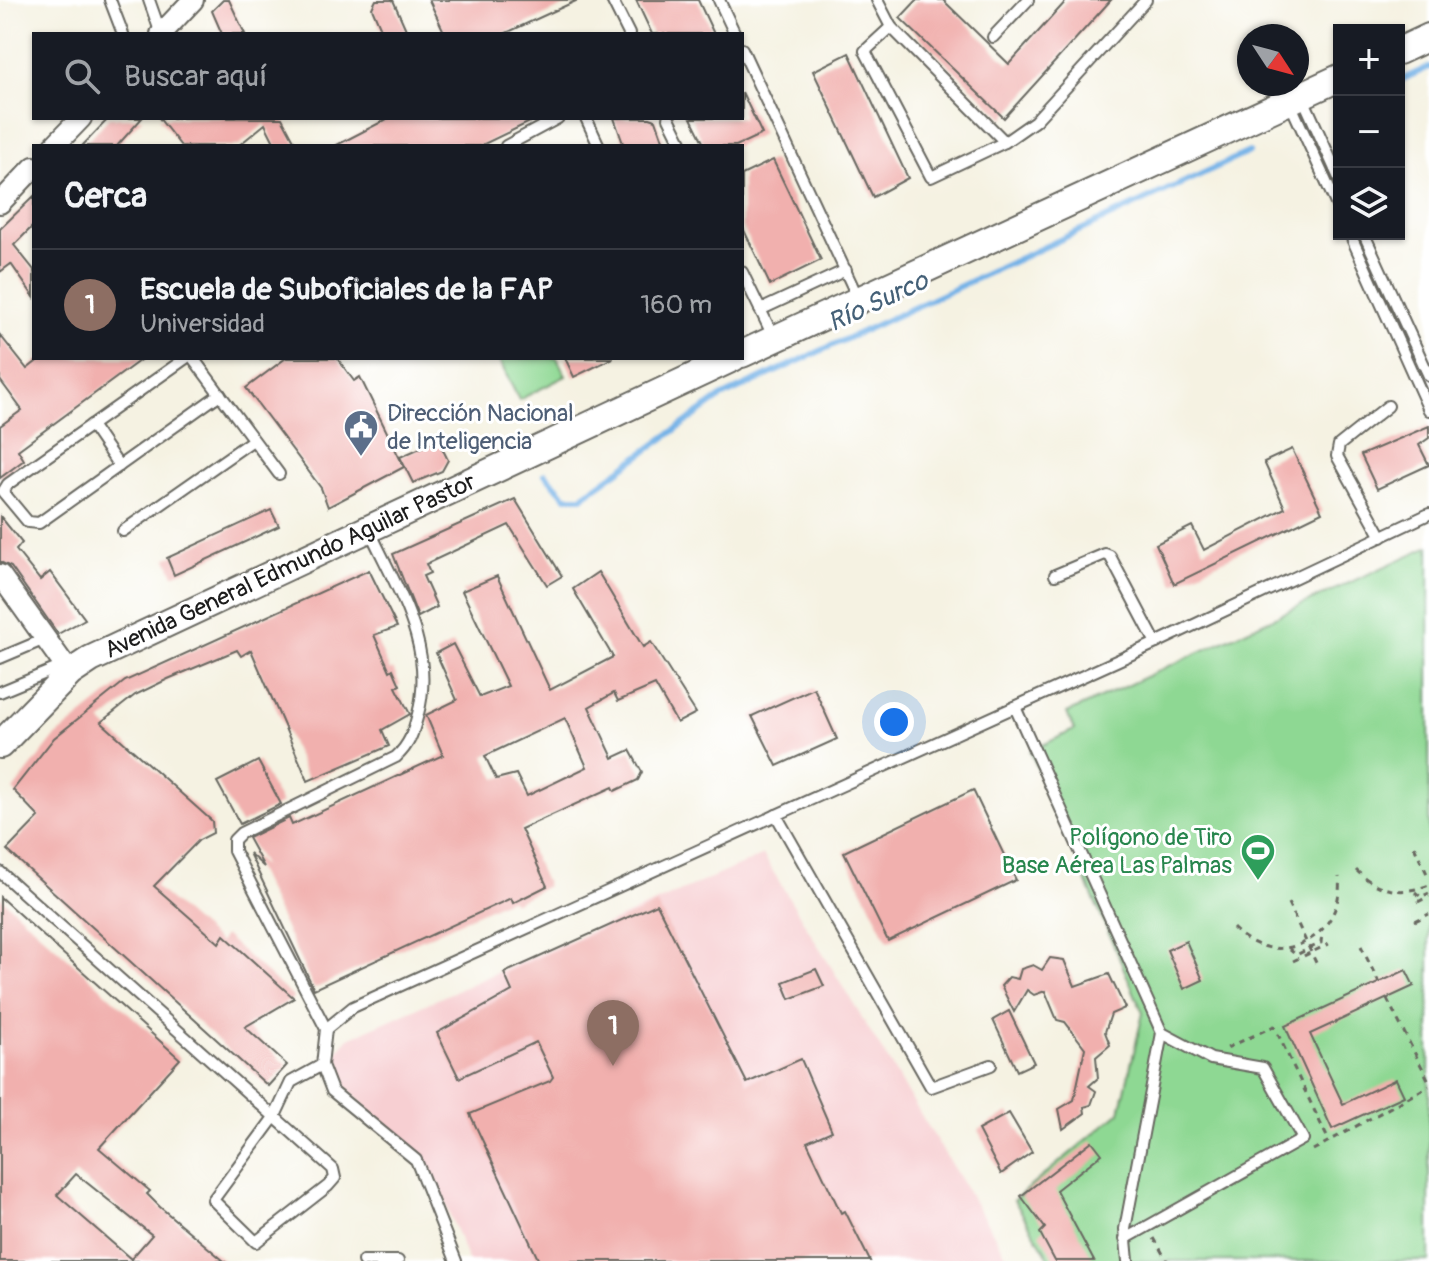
<!DOCTYPE html>
<html lang="es">
<head>
<meta charset="utf-8">
<style>
  body { margin:0; font-family:Pangolin,sans-serif; background:#242831; color:#f1f3f6 }
  .controls { position:absolute; right:24px; top:24px; display:grid; overflow:hidden; border-radius:0px; box-shadow:0 2px 6px #0004 }
  .controls button { width:72px; height:72px; display:grid; place-items:center; padding:0; border:0; border-bottom:2px solid #363941; background:#171b24; color:#f1f3f6; font:40px sans-serif }
  .compass { position:absolute; left:1237px; top:24px; width:72px; height:72px; border-radius:50%; background:#171b24; box-shadow:0 2px 6px #0004; rotate:126deg }
  .you { position:absolute; left:894px; top:722px; width:28px; height:28px; margin:-20px; border:6px solid #fff; border-radius:50%; background:#1a73e8; box-shadow:0 0 0 12px #1a73e833 }
  .badge { display:grid; place-items:center; width:52px; height:52px; border-radius:50%; background:#c8321e; color:#fff; font-size:26px; font-weight:700 }
  .pin { position:absolute; translate:-50% -66px; filter:drop-shadow(0 2px 4px #0008) }
  .pin::after { content:''; position:absolute; top:42px; width:28px; height:24px; background:inherit; clip-path:polygon(0 0,100% 0,50% 100%) }
  .list { margin:0; padding:0; list-style:none }
  h2 { display:flex; justify-content:space-between; align-items:center; height:104px; margin:0; padding:0 32px; font-size:34px }
  h2 small { font-size:26px; font-weight:400; color:#9ea1a6 }
  .list li { display:grid; grid-template-columns:52px 1fr auto; gap:24px; align-items:center; box-sizing:border-box; height:112px; padding:0 32px; border-top:2px solid #363941 }
  .list b { display:block; font-size:30px; white-space:nowrap }
  .list p { margin:0; font-size:26px; white-space:nowrap; color:#9ea1a6 }
  .list em { font-size:26px; font-style:normal; color:#9ea1a6 }
  .icon { flex:none; width:44px; height:44px; fill:none; stroke:currentColor; stroke-width:2; stroke-linecap:round; stroke-linejoin:round }
  .map { position:relative; flex:none; width:1429px; height:1261px; overflow:hidden }
  .search { position:absolute; background:#171b24; box-shadow:0 2px 6px #0004; left:32px; top:32px; width:712px; height:88px; display:flex; align-items:center; gap:20px; box-sizing:border-box; padding:0 28px; border-radius:0px; color:#9ea1a6; font-size:30px }
  .panel { position:absolute; background:#171b24; box-shadow:0 2px 6px #0004; left:32px; top:144px; width:712px; height:216px; border-radius:0px }
  .map>svg:first-child { display:block }
  .built { fill:#f7cfd2 }
  .green { fill:#8ed893; stroke:#557a58; stroke-width:2 }
  .lines { fill:none; stroke-linecap:round; stroke-linejoin:round }
  .stream { stroke:#75b2e7; stroke-width:6 }
  .building { fill:#f1b0ae; fill-rule:evenodd }
  .service-casing { stroke:#686761; stroke-width:14 }
  .minor-casing { stroke:#686761; stroke-width:24 }
  .tertiary-casing { stroke:#686761; stroke-width:30 }
  .path { stroke:#686761; stroke-width:3; stroke-dasharray:6 6; stroke-linecap:butt }
  .service { stroke:#fff; stroke-width:10 }
  .minor { stroke:#fff; stroke-width:20 }
  .tertiary { stroke:#fff; stroke-width:26 }
  .labels { text-anchor:middle; dominant-baseline:central; stroke-width:6; stroke-linejoin:round; paint-order:stroke }
  .service-label { font-size:24px; fill:#4e5e75; stroke:#fff; text-anchor:start }
  .street-label { font-size:24px; fill:#1c1c1c; stroke:#fff }
  .leisure-label { font-size:24px; fill:#27864d; stroke:#fff; text-anchor:end }
  .water-label { font-size:26px; font-style:italic; fill:#446077; stroke:#fff }
</style>
</head>
<body>
<div class="map">
<svg width="1429" height="1261" viewBox="0 0 1429 1261">
  <rect width="100%" height="100%" fill="#fff"/>
  <filter id="ink" filterUnits="userSpaceOnUse"><feTurbulence type="fractalNoise" baseFrequency=".0125" numOctaves="2"/><feDisplacementMap in="SourceGraphic" scale="16" xChannelSelector="R" yChannelSelector="G"/><feConvolveMatrix kernelMatrix="1 2 1 2 8 2 1 2 1" color-interpolation-filters="sRGB"/></filter>
  <filter id="wash" filterUnits="userSpaceOnUse"><feTurbulence type="fractalNoise" baseFrequency=".006" numOctaves="4" result="noise"/><feDisplacementMap in="SourceGraphic" scale="32" xChannelSelector="R" yChannelSelector="G"/><feGaussianBlur stdDeviation="1.8" result="paint"/><feColorMatrix in="noise" values="0 0 0 0 0 0 0 0 0 0 0 0 0 0 0 0 0 1.4 0 .05"/><feComposite in="paint" operator="in"/></filter>
  <g filter="url(#wash)">
    <rect width="100%" height="100%" fill="#f5f2e2"/>
    <path class="built" d="M763,855L1010,1261H468L438,1184L337,1077L334,1055L349,1038Z"/>
    <g class="green">
      <path d="M498,358H557L566,376L519,400Z"/>
      <path d="M1429,546V1261H1051L1014,1200L1120,1112L1143,1013L1030,751L1074,730L1067,713Z"/>
    </g>
    <g class="lines">
      <g class="stream">
        <path d="M1399,81L1429,67"/>
        <path d="M545,474L566,497H582L721,397L1249,152"/>
      </g>
    </g>
    <g id="blocks">
      <g class="building">
        <path d="M223,0H229L245,34H222L212,11Z"/>
        <path d="M376,0H393L408,34H383L372,8Z"/>
        <path d="M429,0H578L504,34H445Z"/>
        <path d="M636,0H698L714,34H652Z"/>
        <path d="M917,0H943L1009,64L1067,0H1111L1004,118L900,18Z"/>
        <path d="M849,53L908,178L873,197L813,71Z"/>
        <path d="M742,92L762,134L736,146H705L691,118H742Z"/>
        <path d="M109,118H142L117,146H82Z"/>
        <path d="M159,118H282L297,146H276L265,124L238,146H181Z"/>
        <path d="M389,118H538L480,146H335Z"/>
        <path d="M614,118H650L656,120L663,140L651,146H624Z"/>
        <path d="M773,160L821,260L770,285L742,226V175Z"/>
        <path d="M34,196V225L14,245L34,270V297L11,264L0,272V229Z"/>
        <path d="M0,335L27,369L41,358H143L18,450L24,460L0,478V426L22,410L0,380Z"/>
        <path d="M286,358H337L354,381L360,377L404,467L328,507L321,488L246,388Z"/>
        <path d="M565,358H613L574,377Z"/>
        <path d="M1429,426V438L1419,445L1429,465L1377,489L1361,455Z"/>
        <path d="M438,440L448,460L442,471L413,483L400,457Z"/>
        <path d="M1292,449L1322,512L1174,584L1156,544L1192,526L1204,550L1285,508L1264,462Z"/>
        <path d="M515,499L562,576L547,585L509,525L426,564L430,573L423,576L437,607L418,617L393,554Z"/>
        <path d="M271,510L279,526L174,575L167,558Z"/>
        <path d="M0,516L22,543L16,550L40,580L50,572L85,619L58,634L11,567L0,562Z"/>
        <path d="M369,570L397,627L374,635L390,671L393,669L400,685L396,687L410,714L382,730L389,746L308,781L251,650L241,656L237,650L168,679L135,695L101,722L212,821L213,833L199,840L154,886L219,943L224,935L294,998L245,1027L287,1065L268,1086L7,850L39,817L13,790L54,738L125,681Z"/>
        <path d="M598,572L643,647L651,642L696,713L677,723L655,685L618,701L614,693L589,707L613,758L630,750L642,772L638,780L615,791L613,787L521,829L547,886L513,903L511,898L314,989L249,853L264,867L248,838L289,818L292,825L443,755L426,715L457,700L436,653L453,644L480,697L508,686L462,591L497,576L550,690L613,657L573,589ZM565,718L587,767L527,796L516,774L496,779L485,756Z"/>
        <path d="M814,688L837,739L777,766L752,716Z"/>
        <path d="M258,761L281,804L240,824L217,782Z"/>
        <path d="M973,790L1016,880L888,941L844,852Z"/>
        <path d="M0,897L180,1059L99,1148L150,1191L147,1194L160,1207L224,1261H0ZM76,1174L152,1235L131,1259L57,1195Z"/>
        <path d="M657,904L747,1083L801,1059L832,1131L807,1142L841,1213L845,1211L870,1261H539L470,1114L550,1081L553,1077L536,1042L459,1078L437,1033L512,991L504,973Z"/>
        <path d="M1186,941L1203,980L1184,989L1167,950Z"/>
        <path d="M1050,958L1064,960L1075,986L1109,974L1125,1008L1111,1014L1105,1032L1110,1045L1096,1057L1098,1078L1089,1086L1096,1091L1091,1105L1084,1107L1085,1113L1063,1129L1059,1109L1074,1100L1085,1048L1065,1022L1057,1020L1045,991L1034,995L1027,990L1014,1012L1001,986L1009,977L1018,979L1021,969L1033,965L1042,970Z"/>
        <path d="M816,969L824,986L790,999L783,982Z"/>
        <path d="M1406,970L1414,986L1310,1034L1343,1104L1396,1079L1404,1096L1332,1129L1285,1026Z"/>
        <path d="M1009,1011L1034,1063L1017,1071L993,1020Z"/>
        <path d="M1009,1113L1032,1152L1001,1174L978,1130Z"/>
        <path d="M1092,1141L1102,1154L1056,1190L1094,1261H1055L1040,1233L1045,1228L1021,1196Z"/>
      </g>
    </g>
  </g>
  <g filter="url(#ink)">
    <use href="#blocks" fill-opacity="0" stroke="#686761" stroke-width="2"/>
    <g class="lines">
      <defs>
        <g id="service">
          <path d="M110,0L123,34"/>
          <path d="M149,0L161,34"/>
          <path d="M612,0L629,34"/>
          <path d="M719,0L735,34"/>
          <path d="M877,0L891,27L1005,142"/>
          <path d="M891,27L865,51L931,177L1005,142L1035,121L1146,0"/>
          <path d="M993,37L1028,0"/>
          <path d="M742,49L858,298"/>
          <path d="M1302,96L1339,178"/>
          <path d="M1290,103L1339,210"/>
          <path d="M586,118L599,146"/>
          <path d="M669,118L683,146"/>
          <path d="M506,146L558,118"/>
          <path d="M1350,234L1429,410"/>
          <path d="M1364,234L1429,376"/>
          <path d="M742,272L774,338"/>
          <path d="M760,310L846,270"/>
          <path d="M186,358L8,484L3,492L28,522L39,523L220,394"/>
          <path d="M193,358L279,474"/>
          <path d="M91,425L119,466"/>
          <path d="M369,529C397,590 436,646 418,714C413,733 410,744 396,757L241,833L234,840V851L326,1029L322,1065L332,1091L416,1160L456,1261"/>
          <path d="M123,531L253,440"/>
          <path d="M1382,537L1337,456L1339,445L1388,406"/>
          <path d="M1055,575L1105,554L1110,556L1156,643"/>
          <path d="M0,658L45,639"/>
          <path d="M0,692L65,665"/>
          <path d="M1015,707L1162,1033L1125,1229L1128,1261"/>
          <path d="M776,815L931,1087L991,1065"/>
          <path d="M0,872L333,1169L335,1178L328,1186L256,1242L213,1200L275,1116L291,1082L322,1065"/>
          <path d="M326,1029L353,1007L1156,643L1429,514"/>
          <path d="M1125,1239L1303,1139L1263,1068L1211,1059L1162,1033"/>
          <path d="M363,1261H398"/>
        </g>
        <g id="minor">
          <path d="M161,34L193,0"/>
          <path d="M54,146L81,118"/>
          <path d="M0,203L34,167"/>
          <path d="M0,575L70,673"/>
        </g>
        <g id="tertiary">
          <path d="M1399,51L1429,37"/>
          <path d="M742,354L1339,78"/>
          <path d="M0,745L70,673L91,659L733,358"/>
        </g>
      </defs>
      <use href="#service" class="service-casing"/>
      <use href="#minor" class="minor-casing"/>
      <use href="#tertiary" class="tertiary-casing"/>
      <g class="path">
        <path d="M1414,846L1429,878"/>
        <path d="M1356,870C1377,891 1401,896 1429,885"/>
        <path d="M1415,892L1421,897L1429,893"/>
        <path d="M1418,902L1429,896"/>
        <path d="M1288,903L1318,967"/>
        <path d="M1415,921L1429,914"/>
        <path d="M1233,928C1277,973 1345,938 1339,877"/>
        <path d="M1361,946L1379,983"/>
        <path d="M1289,949L1296,955L1321,943L1322,932"/>
        <path d="M1293,961L1329,944"/>
        <path d="M1387,999L1429,1081"/>
        <path d="M1227,1048L1274,1026L1329,1141"/>
        <path d="M1313,1150L1429,1086"/>
        <path d="M1154,1238L1167,1261"/>
      </g>
      <use href="#service" class="service"/>
      <use href="#minor" class="minor"/>
      <use href="#tertiary" class="tertiary"/>
    </g>
  </g>
  <defs>
    <symbol id="civic-pin" viewBox="-11 -11 22 30"><path d="M0 17L-7.5 6A9.5 9.5 0 1 1 7.5 6Z" fill="#5c6f8a" stroke="#fff"/><path d="M-.6-6.5H3V-4.5H.6V-3L4-1V1h2V6H-6V1h2V-1L-.6-3ZM-1.2 2.5V6h2.4V2.5Z" fill="#fff"/></symbol>
    <symbol id="stadium-pin" viewBox="-11 -11 22 30"><path d="M0 17L-7.5 6A9.5 9.5 0 1 1 7.5 6Z" fill="#2e9e5b" stroke="#fff"/><path d="M0-5a6.5 5 0 1 0 0 10a6.5 5 0 1 0 0-10ZM-3.5-1.8h7v3.6h-7Z" fill="#fff"/></symbol>
  </defs>
  <g fill-rule="evenodd">
    <use href="#civic-pin" x="341" y="407" width="40" height="54"/>
    <use href="#stadium-pin" x="1238" y="831" width="40" height="54"/>
  </g>
  <g class="labels">
    <g class="service-label">
      <text x="387" y="413">Dirección Nacional<tspan x="387" dy="28">de Inteligencia</tspan></text>
    </g>
    <g class="street-label">
      <text transform="translate(290 566) rotate(-25)">Avenida General Edmundo Aguilar Pastor</text>
    </g>
    <g class="leisure-label">
      <text x="1232" y="837">Polígono de Tiro<tspan x="1232" dy="28">Base Aérea Las Palmas</tspan></text>
    </g>
    <g class="water-label">
      <text transform="translate(878 302) rotate(-25)">Río Surco</text>
    </g>
  </g>
</svg>
<div class="controls">
<button>+</button>
<button>−</button>
<button><svg class="icon" aria-label="layers" viewBox="0 0 24 24"><path d="M12 4l9 5-9 5-9-5zM3 14l9 5 9-5"/></svg></button>
</div>
<svg class="compass" viewBox="-18 -18 36 36"><path d="M0-13l5 13h-10z" fill="#e53935"/><path d="M0 13l5-13h-10z" fill="#9ea1a6"/></svg>
<div class="you"></div>
<div class="pin badge" style="left:613px;top:1066px;background:#8d6e63">1</div>
<div class="search"><svg class="icon" aria-label="search" viewBox="0 0 24 24"><circle cx="10" cy="10" r="6"/><path d="M15 15l6 6"/></svg>Buscar aquí</div>
<section class="panel">
<h2>Cerca<small></small></h2>
<ul class="list">
<li><span class="badge" style="background:#8d6e63">1</span><div><b>Escuela de Suboficiales de la FAP</b><p>Universidad</p></div><em>160 m</em></li>
</ul>
</section>
</div>
</body>
</html>
